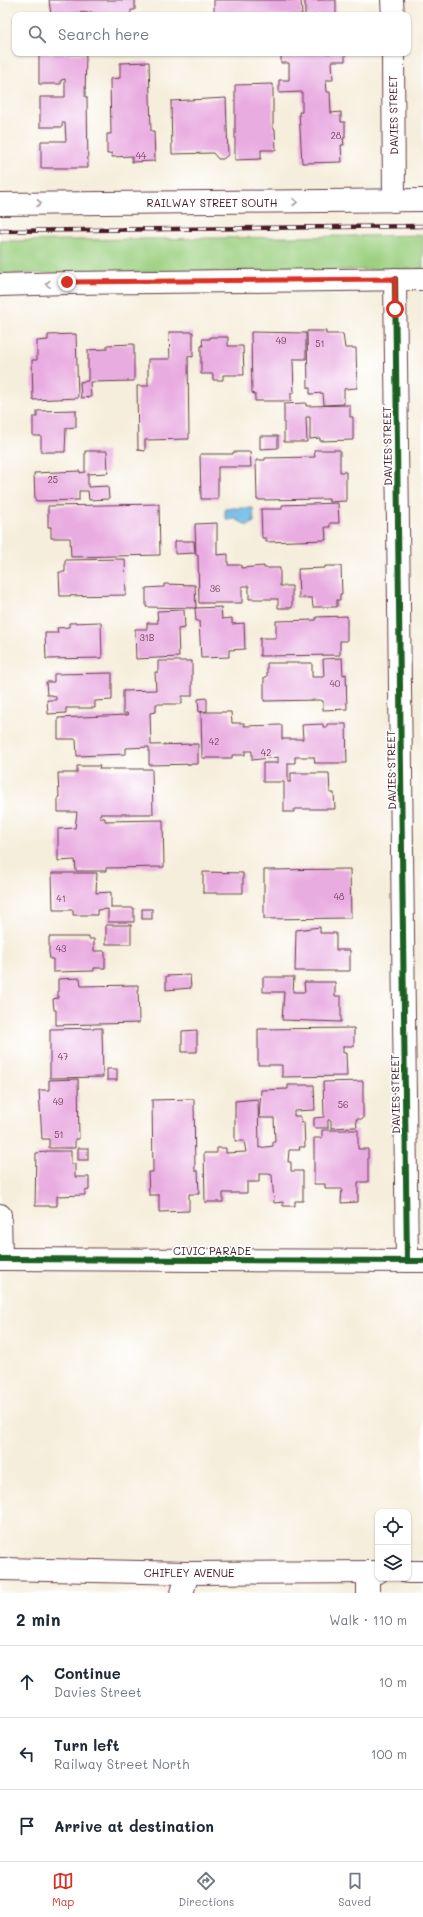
<!DOCTYPE html>
<html lang="en">
<head>
<meta charset="utf-8">
<style>
  body { margin:0; font-family:Mali,sans-serif; background:#f2f2f3; color:#1f2937 }
  .controls { position:absolute; right:12px; bottom:12px; display:grid; overflow:hidden; border-radius:8px; box-shadow:0 1px 3px #0004 }
  .controls button { width:36px; height:36px; display:grid; place-items:center; padding:0; border:0; border-bottom:1px solid #e0e1e3; background:#fff; color:#1f2937; font:20px sans-serif }
  .stop { position:absolute; width:12px; height:12px; margin:-9px; border:3px solid #d93025; border-radius:50%; background:#fff }
  .stop.end { background:#d93025; border-color:#fff; box-shadow:0 1px 4px #0008 }
  .list { margin:0; padding:0; list-style:none }
  h2 { display:flex; justify-content:space-between; align-items:center; height:52px; margin:0; padding:0 16px; font-size:17px }
  h2 small { font-size:13px; font-weight:400; color:#747a83 }
  .list li { display:grid; grid-template-columns:26px 1fr auto; gap:12px; align-items:center; box-sizing:border-box; height:72px; padding:0 16px; border-top:1px solid #e0e1e3 }
  .list b { display:block; font-size:15px; white-space:nowrap }
  .list p { margin:0; font-size:13px; white-space:nowrap; color:#747a83 }
  .list em { font-size:13px; font-style:normal; color:#747a83 }
  .icon { flex:none; width:22px; height:22px; fill:none; stroke:currentColor; stroke-width:2; stroke-linecap:round; stroke-linejoin:round }
  .map { position:relative; flex:none; width:423px; height:1593px; overflow:hidden }
  .search { position:absolute; background:#fff; box-shadow:0 1px 3px #0004; left:12px; right:12px; top:12px; height:44px; display:flex; align-items:center; gap:10px; box-sizing:border-box; padding:0 14px; border-radius:8px; color:#747a83; font-size:15px }
  .sheet { height:268px; background:#fff }
  nav { display:flex; justify-content:space-around; align-items:center; box-sizing:border-box; height:56px; border-top:1px solid #e0e1e3; background:#fff; font-size:11px; color:#747a83 }
  nav a { display:grid; justify-items:center; gap:2px }
  nav .on { color:#d93025 }
  .map>svg:first-child { display:block }
  .green { fill:#9cd081; stroke:#737856 }
  .water { fill:#6ab9e4; stroke:#5a6c88 }
  .building { fill:#e9ace1 }
  .lines { fill:none; stroke-linecap:round; stroke-linejoin:round }
  .minor-casing { stroke:#643e46; stroke-width:24 }
  .tertiary-casing { stroke:#643e46; stroke-width:24 }
  .minor { stroke:#fff; stroke-width:22 }
  .tertiary { stroke:#fff; stroke-width:22 }
  .rail-casing { stroke:#4a1f2b; stroke-width:4.5 }
  .rail { stroke:#fff; stroke-width:3; stroke-dasharray:9; stroke-linecap:butt }
  .cycleway-casing { stroke:#fff; stroke-width:8 }
  .cycleway { stroke:#1b5e20; stroke-width:6 }
  .oneway { stroke:#ae9aa0 }
  .route { stroke:#d93025; stroke-width:5 }
  .labels { text-anchor:middle; dominant-baseline:central; stroke-width:3.5; stroke-linejoin:round; paint-order:stroke }
  .number-label { font-size:9px; fill:#724258 }
  .street-label { font-size:11px; fill:#4a1f2b; stroke:#fff }
</style>
</head>
<body>
<div class="map">
<svg width="423" height="1593" viewBox="0 0 423 1593">
  <rect width="100%" height="100%" fill="#fff"/>
  <filter id="ink" filterUnits="userSpaceOnUse"><feTurbulence type="fractalNoise" baseFrequency=".025" numOctaves="2"/><feDisplacementMap in="SourceGraphic" scale="8" xChannelSelector="R" yChannelSelector="G"/><feConvolveMatrix kernelMatrix="1 2 1 2 8 2 1 2 1" color-interpolation-filters="sRGB"/></filter>
  <filter id="wash" filterUnits="userSpaceOnUse"><feTurbulence type="fractalNoise" baseFrequency=".012" numOctaves="4" result="noise"/><feDisplacementMap in="SourceGraphic" scale="16" xChannelSelector="R" yChannelSelector="G"/><feGaussianBlur stdDeviation="0.9" result="paint"/><feColorMatrix in="noise" values="0 0 0 0 0 0 0 0 0 0 0 0 0 0 0 0 0 1.4 0 .05"/><feComposite in="paint" operator="in"/></filter>
  <g filter="url(#wash)">
    <rect width="100%" height="100%" fill="#f6eedc"/>
    <path class="green" d="M423,235V269L0,274V241Z"/>
    <path class="water" d="M233,508H253L254,522L248,526L235,519L227,520L225,516V509Z"/>
    <g id="blocks">
      <g class="building">
        <path d="M49,0H135V10H131V15H93L92,12L75,13V15H51Z"/>
        <path d="M214,0H301L302,15H214Z"/>
        <rect x="305" y="0" width="31" height="15"/>
        <path d="M281,53H345V61H332L333,80H326L327,92H330L331,113L341,112V122H345V138H343L344,145H341L342,162L302,163L299,112H302V92L279,93V80H289V63H281Z"/>
        <path d="M39,54H86L85,97H87L88,168H41V141H66L65,123H62V127H40V97H65V79L61,80V84H39Z"/>
        <path d="M149,62L151,131H154L155,161L132,162V156L112,157V153L107,154V134H111L110,79L120,78V63Z"/>
        <path d="M273,84V129H275L276,150H261V159L235,160V85Z"/>
        <path d="M226,98L228,155L223,159H218L213,153L172,154L171,101Z"/>
        <path d="M307,331H326V334H343L345,348H356L357,388L344,389V404L324,405L323,393L310,394V388H308Z"/>
        <path d="M169,332H193V357L188,356L189,439L145,440V451L138,450L137,386H148V359H170Z"/>
        <path d="M251,332L306,333V359H293L294,393H291V401H255V394L252,393Z"/>
        <path d="M76,334L78,398L33,400L32,360H37V341L48,340V335Z"/>
        <path d="M210,337H228V346H243L244,375H223V380H213V374H201V346H203L202,339H210Z"/>
        <path d="M134,344V381L90,382L91,397L81,398L80,382L88,381V350L107,349V345Z"/>
        <path d="M306,403V406L350,405V417H353V440L320,441V438L310,439V417H306L307,442H284V404Z"/>
        <path d="M76,410V427L66,428L65,452H41V436H33V417H37V411Z"/>
        <path d="M260,436H278V448L260,449Z"/>
        <path d="M314,450H340V472H346V501L329,502V499L257,500L256,460H265V458L315,457Z"/>
        <path d="M85,451H107L108,473L88,474V487L108,486L109,499L89,500L88,491H79V500L38,501L35,500L34,473L80,471V473L85,472Z"/>
        <path d="M233,452H250L251,467H218V499H201L200,454H233Z"/>
        <path d="M338,503L339,523H330V527H325L326,540L266,542V538H262L261,509H282V505Z"/>
        <path d="M159,504L160,555L71,557L70,538H51V527H48V506Z"/>
        <path d="M217,523V555L228,554V565H241V568L264,566V568H280V586H292V608H278V599H249V586H242V603H199L198,555H196L195,524Z"/>
        <path d="M175,541H194L195,553L175,554Z"/>
        <path d="M125,559L126,595L60,596L59,572H65V560Z"/>
        <path d="M325,566H341L342,594H340V600H337V607H313L312,598H299L298,569L325,568Z"/>
        <path d="M164,584L195,585L196,608L146,607V588L164,587Z"/>
        <path d="M221,607L222,619L232,618V624L244,623L245,649L229,650V657L201,658L199,621H196L195,608Z"/>
        <path d="M184,610L185,628L178,629L179,657L136,659L135,629H147V623H158L157,611Z"/>
        <path d="M347,616V641H340V655L260,656V638H276V621L316,620V617Z"/>
        <path d="M101,622L102,658L46,659L45,633H58L57,628L69,627V623Z"/>
        <path d="M342,658L343,675L346,674L347,709L323,710V701L320,700L264,701V677H267V663H312V677H324L323,659Z"/>
        <path d="M158,661H192V696H182V704H156V712L150,713L151,745L198,744V764L149,765V747L126,748V754L77,756L76,739H58V718L128,715L127,713H123V691L156,690L155,672H158Z"/>
        <path d="M112,673V700L95,701V708H66V713L48,714L47,700H56V697L52,695H47L46,682H54V674Z"/>
        <path d="M207,698V711L199,712L198,699Z"/>
        <path d="M201,712H231L232,723H244V726L282,725V739H303L302,725L323,724V727H327V724H346L347,763H315L314,757H295V763H288V782H291V773H329L330,793H334L335,809H294V812H284V782H263V763H278V757L252,760V751H245V755H232V758H202Z"/>
        <path d="M77,766H100L99,769H152L153,814H100V818H105V821L163,820L164,867L106,868V871H76L75,860L58,861V829L75,828L77,812H58V797H59L58,773H77Z"/>
        <path d="M350,869L351,918L264,919V870Z"/>
        <path d="M203,872L243,873V893H203Z"/>
        <path d="M52,873H97L96,893L111,892V908H134V922H108V909L97,910V915H73V910H53Z"/>
        <rect x="142" y="909" width="10" height="10"/>
        <rect x="106" y="925" width="25" height="19"/>
        <path d="M320,927V933H336V950H350V971H295L296,930Z"/>
        <path d="M49,937H89V939H94V951H105V968H94V971L53,972V959H50L49,952Z"/>
        <path d="M190,975L191,988L166,990V976Z"/>
        <path d="M263,977H294L293,992H305L304,982H335V996H341V1022L282,1020L284,992H263Z"/>
        <path d="M80,978L81,986L138,985L139,1023L56,1025V1010H54L53,999L58,998V979Z"/>
        <path d="M102,1028L103,1077L50,1078V1029Z"/>
        <path d="M354,1028V1046H343V1053H346L347,1076L282,1077V1065H258V1029Z"/>
        <path d="M197,1030V1052H182V1031Z"/>
        <rect x="107" y="1069" width="10" height="11"/>
        <path d="M78,1079L79,1139H75V1148H49V1139H42L39,1090H49V1080Z"/>
        <path d="M363,1081V1119H356L357,1127L331,1128V1120H328V1128H314V1118L324,1117L323,1082Z"/>
        <path d="M288,1085H314L315,1110L294,1111V1116H300L301,1123L304,1122L305,1147H299L300,1150H289L288,1162H291V1171H303V1201H295V1206H283V1202L274,1203L272,1175L268,1174H259V1182H247V1193H223V1202H205L204,1153H217V1148H226V1153L246,1152L244,1141H235V1101L258,1099L259,1148L273,1146V1142H275L274,1118H259L261,1090L288,1089Z"/>
        <path d="M194,1099L195,1171H198L199,1194H189V1211L159,1212V1195H149L148,1172H153L152,1100Z"/>
        <path d="M322,1130H358V1149H368V1182H358V1202L341,1203L342,1189H325V1184H314V1138H322Z"/>
        <rect x="78" y="1148" width="10" height="12"/>
        <path d="M46,1151H71V1164H75V1177H89V1190L85,1191V1195L57,1196V1206H35L36,1153L46,1152Z"/>
      </g>
    </g>
  </g>
  <g filter="url(#ink)">
    <use href="#blocks" fill-opacity="0" stroke="#643e46" stroke-width="1"/>
    <g class="lines">
      <defs>
        <g id="minor">
          <path d="M392,0L393,15"/>
          <path d="M393,53L394,201"/>
          <path d="M0,204L423,200"/>
          <path d="M395,279L407,1261"/>
          <path d="M0,285L67,283L423,279"/>
          <path d="M0,1215L1,1259"/>
          <path d="M0,1569L188,1573L378,1572"/>
          <path d="M408,1572H423"/>
          <path d="M182,1593L188,1573"/>
          <path d="M368,1593V1572"/>
        </g>
        <path id="tertiary" d="M0,1259L423,1261"/>
      </defs>
      <use href="#minor" class="minor-casing"/>
      <use href="#tertiary" class="tertiary-casing"/>
      <use href="#minor" class="minor"/>
      <use href="#tertiary" class="tertiary"/>
      <defs>
        <path id="rail" d="M0,231L423,226"/>
      </defs>
      <use href="#rail" class="rail-casing"/>
      <use href="#rail" class="rail"/>
      <defs>
        <g id="cycleway">
          <path d="M395,279L407,1261"/>
          <path d="M0,1259L423,1261"/>
        </g>
      </defs>
      <use href="#cycleway" class="cycleway-casing"/>
      <use href="#cycleway" class="cycleway"/>
    </g>
    <defs><path id="oneway-chevron" d="M-2-3.5L2.5 0L-2 3.5" fill="none" stroke-width="1.6" stroke-linecap="round" stroke-linejoin="round"/></defs>
    <g class="oneway">
      <use href="#oneway-chevron" transform="translate(295 202)"/>
      <use href="#oneway-chevron" transform="translate(39 203)"/>
      <use href="#oneway-chevron" transform="translate(48 284) rotate(177)"/>
    </g>
  </g>
  <g class="lines" filter="url(#ink)">
    <path class="route" d="M67,282L395,279V309"/>
  </g>
  <g class="labels">
    <g class="number-label">
      <text x="336" y="135">28</text>
      <text x="141" y="155">44</text>
      <text x="281" y="340">49</text>
      <text x="320" y="343">51</text>
      <text x="53" y="479">25</text>
      <text x="215" y="588">36</text>
      <text x="147" y="637">31B</text>
      <text x="335" y="683">40</text>
      <text x="214" y="741">42</text>
      <text x="266" y="752">42</text>
      <text x="339" y="896">48</text>
      <text x="61" y="898">41</text>
      <text x="61" y="948">43</text>
      <text x="63" y="1056">47</text>
      <text x="58" y="1101">49</text>
      <text x="343" y="1104">56</text>
      <text x="59" y="1134">51</text>
    </g>
    <g class="street-label">
      <text transform="translate(393 115) rotate(-91)">DAVIES STREET</text>
      <text x="212" y="202">RAILWAY STREET SOUTH</text>
      <text transform="translate(387 446) rotate(-91)">DAVIES STREET</text>
      <text transform="translate(391 770) rotate(-91)">DAVIES STREET</text>
      <text transform="translate(395 1094) rotate(-91)">DAVIES STREET</text>
      <text x="212" y="1250">CIVIC PARADE</text>
      <text x="189" y="1572">CHIFLEY AVENUE</text>
    </g>
  </g>
</svg>
<div class="controls">
<button><svg class="icon" aria-label="locate" viewBox="0 0 24 24"><circle cx="12" cy="12" r="6"/><path d="M12 2v4M12 18v4M2 12h4M18 12h4"/></svg></button>
<button><svg class="icon" aria-label="layers" viewBox="0 0 24 24"><path d="M12 4l9 5-9 5-9-5zM3 14l9 5 9-5"/></svg></button>
</div>
<div class="stop" style="left:395px;top:309px"></div>
<div class="stop end" style="left:67px;top:282px"></div>
<div class="search"><svg class="icon" aria-label="search" viewBox="0 0 24 24"><circle cx="10" cy="10" r="6"/><path d="M15 15l6 6"/></svg>Search here</div>
</div>
<section class="sheet">
<h2>2 min<small>Walk · 110 m</small></h2>
<ul class="list">
<li><svg class="icon" aria-label="ahead" viewBox="0 0 24 24"><path d="M12 20V5M6 11l6-6 6 6"/></svg><div><b>Continue</b><p>Davies Street</p></div><em>10 m</em></li>
<li><svg class="icon" aria-label="left" viewBox="0 0 24 24"><path d="M17 20v-9H6M10 6l-5 5 5 5"/></svg><div><b>Turn left</b><p>Railway Street North</p></div><em>100 m</em></li>
<li><svg class="icon" aria-label="arrive" viewBox="0 0 24 24"><path d="M6 21V4h12l-3 4 3 4H6"/></svg><div><b>Arrive at destination</b></div></li>
</ul>
</section>
<nav>
<a class="on"><svg class="icon" aria-label="map" viewBox="0 0 24 24"><path d="M3 6l6-2 6 2 6-2v14l-6 2-6-2-6 2zM9 4v14M15 6v14"/></svg>Map</a>
<a><svg class="icon" aria-label="directions" viewBox="0 0 24 24"><path d="M12 3l9 9-9 9-9-9zM9 14v-3h6M13 9l2 2-2 2"/></svg>Directions</a>
<a><svg class="icon" aria-label="saved" viewBox="0 0 24 24"><path d="M7 4h10v16l-5-4-5 4z"/></svg>Saved</a>
</nav>
</body>
</html>
